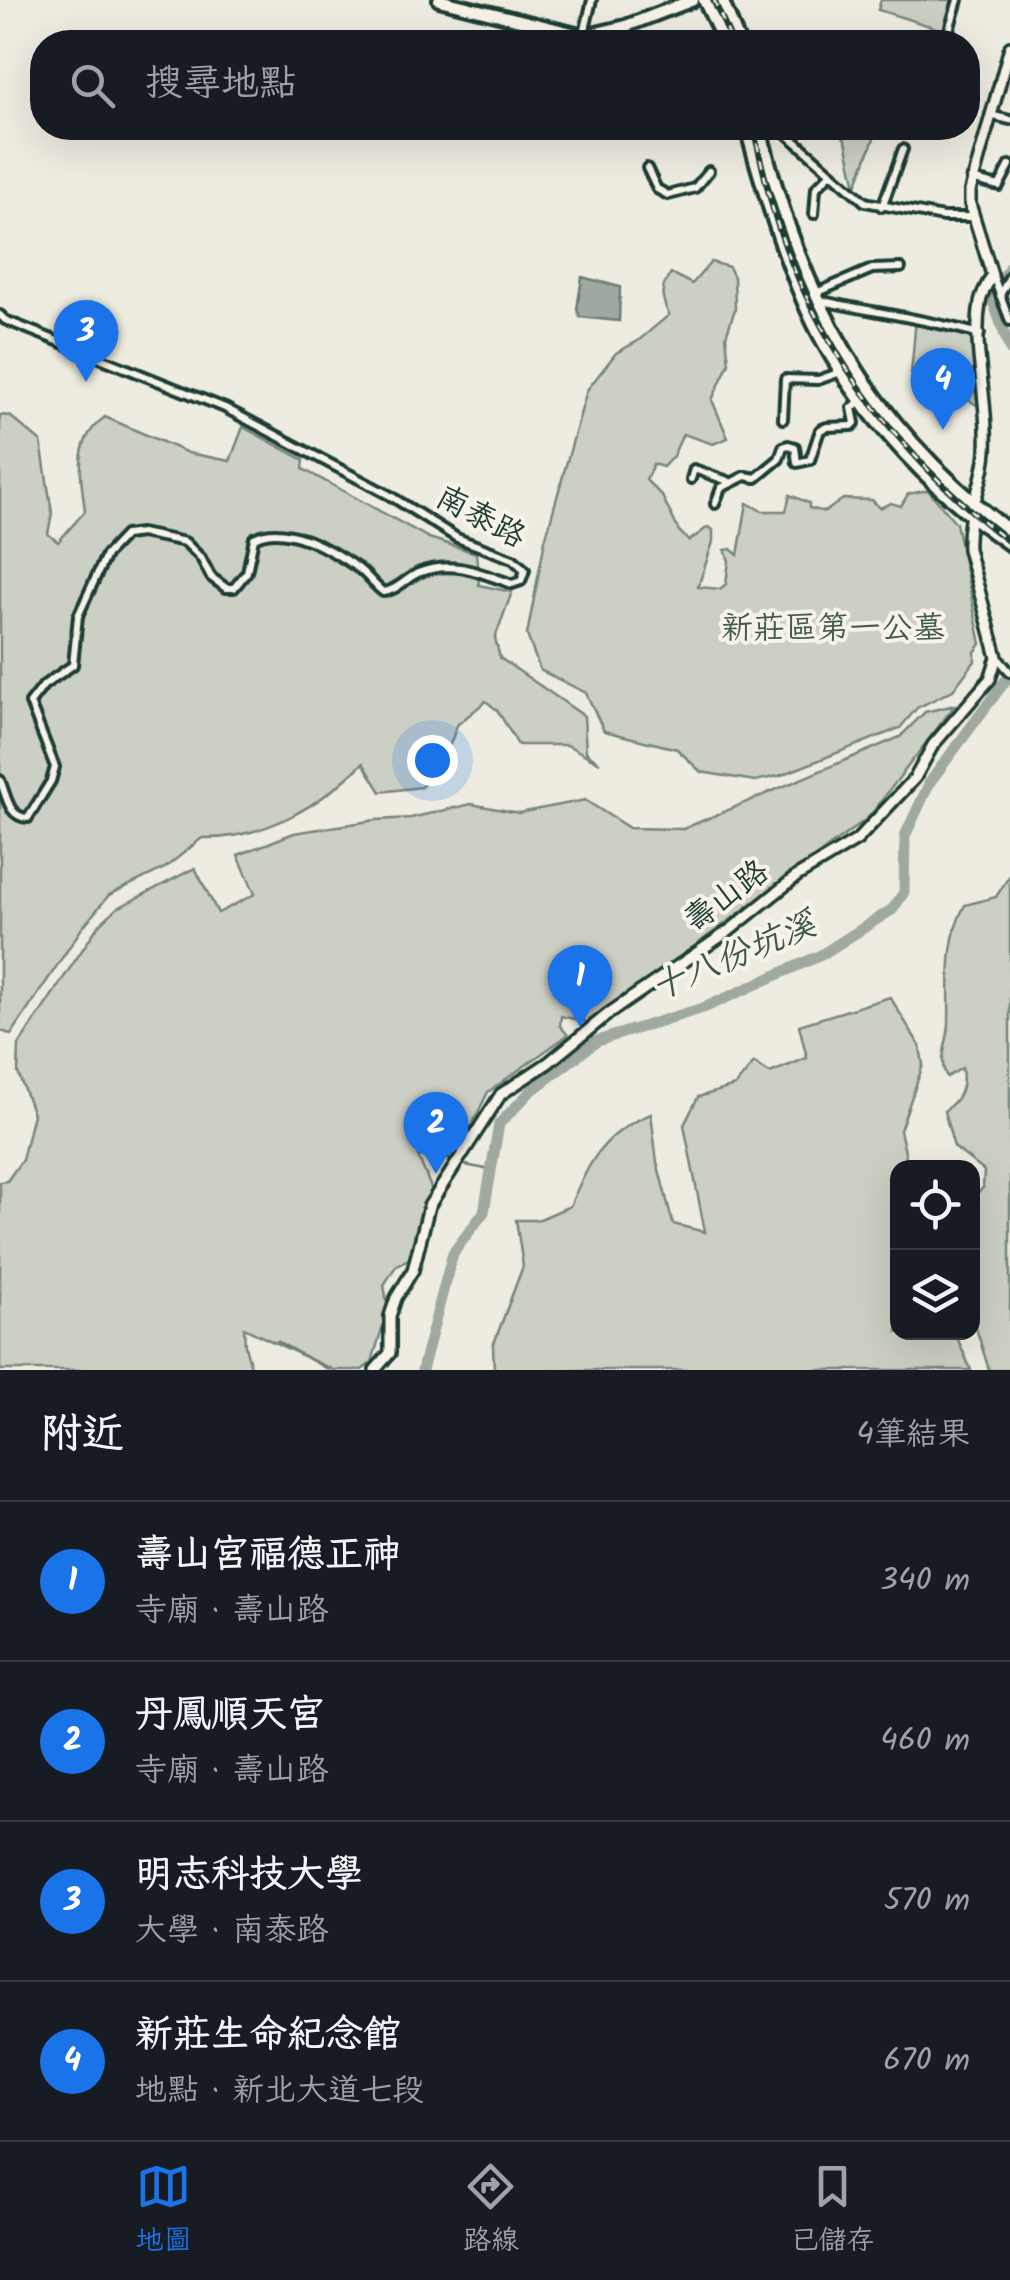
<!DOCTYPE html>
<html lang="zh-TW">
<head>
<meta charset="utf-8">
<style>
  body { margin:0; font-family:Kalam,"LXGW WenKai TC",sans-serif; background:#20242c; color:#f1f3f6 }
  .controls { position:absolute; right:30px; bottom:30px; display:grid; overflow:hidden; border-radius:20px; box-shadow:0 10px 40px #0002 }
  .controls button { width:90px; height:90px; display:grid; place-items:center; padding:0; border:0; border-bottom:2px solid #363941; background:#171b24; color:#f1f3f6; font:50px sans-serif }
  .you { position:absolute; left:432px; top:760px; width:35px; height:35px; margin:-25px; border:8px solid #fff; border-radius:50%; background:#1a73e8; box-shadow:0 0 0 15px #1a73e833 }
  .badge { display:grid; place-items:center; width:65px; height:65px; border-radius:50%; background:#1a73e8; color:#fff; font-size:32px; font-weight:700 }
  .pin { position:absolute; translate:-50% -82px; filter:drop-shadow(0 2px 5px #0008) }
  .pin::after { content:''; position:absolute; top:52px; width:35px; height:30px; background:inherit; clip-path:polygon(0 0,100% 0,50% 100%) }
  .list { margin:0; padding:0; list-style:none }
  h2 { display:flex; justify-content:space-between; align-items:center; height:130px; margin:0; padding:0 40px; font-size:42px }
  h2 small { font-size:32px; font-weight:400; color:#9ea1a6 }
  .list li { display:grid; grid-template-columns:65px 1fr auto; gap:30px; align-items:center; box-sizing:border-box; height:160px; padding:0 40px; border-top:2px solid #363941 }
  .list b { display:block; font-size:38px; white-space:nowrap }
  .list p { margin:0; font-size:32px; white-space:nowrap; color:#9ea1a6 }
  .list em { font-size:32px; font-style:normal; color:#9ea1a6 }
  .icon { flex:none; width:55px; height:55px; fill:none; stroke:currentColor; stroke-width:2; stroke-linecap:round; stroke-linejoin:round }
  .map { position:relative; flex:none; width:1010px; height:1370px; overflow:hidden }
  .search { position:absolute; background:#171b24; box-shadow:0 10px 40px #0002; left:30px; right:30px; top:30px; height:110px; display:flex; align-items:center; gap:25px; box-sizing:border-box; padding:0 35px; border-radius:40px; color:#9ea1a6; font-size:38px }
  .sheet { height:770px; background:#171b24 }
  nav { display:flex; justify-content:space-around; align-items:center; box-sizing:border-box; height:140px; border-top:2px solid #363941; background:#171b24; font-size:28px; color:#9ea1a6 }
  nav a { display:grid; justify-items:center; gap:5px }
  nav .on { color:#1a73e8 }
  .map>svg:first-child { display:block }
  .green { fill:#cccfc4; stroke:#76867c; stroke-width:2.5 }
  .water { fill:#9fa99f; stroke:#6c7e74; stroke-width:2.5 }
  .lines { fill:none; stroke-linecap:round; stroke-linejoin:round }
  .stream { stroke:#6c7e74; stroke-width:2.5 }
  .river { stroke:#9fa99f; stroke-width:11 }
  .minor-casing { stroke:#1f3d34; stroke-width:14 }
  .tertiary-casing { stroke:#1f3d34; stroke-width:16 }
  .secondary-casing { stroke:#1f3d34; stroke-width:18 }
  .primary-casing { stroke:#1f3d34; stroke-width:18 }
  .minor { stroke:#f7f3e8; stroke-width:6 }
  .tertiary { stroke:#f7f3e8; stroke-width:9 }
  .secondary { stroke:#f7f3e8; stroke-width:10 }
  .primary { stroke:#f7f3e8; stroke-width:10 }
  .rail-casing { stroke:#1f3d34; stroke-width:6 }
  .rail { stroke:#f7f3e8; stroke-width:2.5; stroke-dasharray:8; stroke-linecap:butt }
  .labels { text-anchor:middle; dominant-baseline:central; stroke-width:8; stroke-linejoin:round; paint-order:stroke }
  .street-label { font-size:32px; fill:#1f3d34; stroke:#f7f3e8 }
  .park-label { font-size:32px; fill:#425a51; stroke:#f7f3e8 }
  .water-label { font-size:35px; font-style:italic; fill:#3f584f; stroke:#f7f3e8 }
</style>
</head>
<body>
<div class="map">
<svg width="1010" height="1370" viewBox="0 0 1010 1370">
  <rect width="100%" height="100%" fill="#eeece1"/>
  <filter id="ink" filterUnits="userSpaceOnUse"><feTurbulence type="fractalNoise" baseFrequency=".01" numOctaves="2"/><feDisplacementMap in="SourceGraphic" scale="20" xChannelSelector="R" yChannelSelector="G"/><feConvolveMatrix kernelMatrix="1 2 1 2 8 2 1 2 1" color-interpolation-filters="sRGB"/></filter>
  <g filter="url(#ink)">
    <g class="green">
      <path d="M881,0H955L946,31L878,10Z"/>
      <path d="M837,128H878L856,186L846,141Z"/>
      <path d="M711,262L729,267L734,277L735,309L726,336L729,363L712,400L728,438L713,444L683,434L673,456L663,467L653,464L646,480L662,496L679,531L689,541L708,527L713,530V542L698,587L720,589L726,584L729,561L725,550L731,549L738,555L747,503L762,511H786L790,495L809,503V508L825,512L843,499L872,500L880,508L891,503L901,506L908,494L928,490L956,523L981,644L975,652V661L953,690L917,708L900,728L779,776L755,781L701,772L677,749L604,731L586,693L540,670L527,635L545,540L587,390L616,353L638,341L669,315C661,297 659,289 671,273L692,284Z"/>
      <path d="M916,318L976,335L980,407L951,389L958,370L928,355L915,376L911,374Z"/>
      <path d="M0,415L10,416L41,442L52,513L48,534L58,542L85,511C81,475 72,441 105,417L188,453L230,461L243,427L304,460L303,469L429,538L476,553L479,585L512,592L495,638L500,658L584,716L586,752L600,763L567,745H518L498,711L486,701L457,725L445,759L421,787L381,792L363,763C321,805 263,840 202,838L165,868L109,895L82,928L11,1035L0,1030Z"/>
      <path d="M955,705L869,817L591,1023L561,1016L560,1026L568,1035L488,1092L455,1159L418,1156L432,1190L412,1257L396,1266L384,1285L388,1308L372,1362L362,1370H333L244,1328L245,1346L252,1370H0V1182L7,1181L22,1160L33,1114L18,1073L19,1045L98,926L116,909L195,868L218,913L255,894L238,855L294,833L376,820L411,818L471,804L519,813L585,800L629,828L683,829L900,737L925,712Z"/>
      <path d="M1010,875V1370H989L973,1318V1197L983,1188L984,1171L954,1147L944,1111C960,1099 965,1088 962,1068L947,1077C937,1060 949,1041 949,1023C950,983 945,941 965,905L996,897Z"/>
      <path d="M890,997L920,1046L923,1065L900,1130L906,1157L903,1167L898,1168V1332L955,1333L971,1370H494L493,1346L523,1266L516,1220H538L570,1206C589,1161 604,1133 651,1114L657,1162L673,1224L705,1232L684,1125L698,1097L735,1086L754,1063L770,1073L807,1058L799,1025Z"/>
    </g>
    <path class="water" d="M582,277L620,287L619,321L580,317L577,309Z"/>
    <g class="lines">
      <g class="stream">
        <path d="M411,1135L453,1160"/>
        <path d="M460,1164L491,1170"/>
        <path d="M277,1341L329,1370"/>
      </g>
      <g class="river">
        <path d="M1010,266L992,298L1010,350"/>
        <path d="M422,1370L453,1253L484,1212L499,1124L531,1091L597,1041L706,1007L821,955L893,909L904,892L905,836L930,782L1006,680"/>
      </g>
      <defs>
        <g id="minor">
          <path d="M949,30L958,0"/>
          <path d="M584,34L592,0"/>
          <path d="M990,115L1010,120"/>
          <path d="M780,128L865,202L943,217H974"/>
          <path d="M647,168L657,189L668,195L695,188L709,171"/>
          <path d="M971,179L999,186L1010,165"/>
          <path d="M882,207L903,149"/>
          <path d="M814,214L816,188L830,174"/>
          <path d="M993,276L1010,321"/>
          <path d="M816,293L872,269L901,268"/>
          <path d="M1000,295L1010,276"/>
          <path d="M818,300C872,312 926,319 980,334"/>
          <path d="M0,315L5,320L225,408L389,495L457,538L513,559L525,570L521,581L512,584C480,573 452,559 418,573C405,579 398,590 383,592C374,585 368,576 359,569C333,551 286,521 254,538L247,572L234,588H226L211,577L201,558L185,542L141,533L125,535L106,555L78,616L73,665L44,685L30,703L55,767L51,781L28,818C8,817 7,796 0,780"/>
          <path d="M783,419L785,379L818,380L841,372"/>
          <path d="M691,479L694,469L728,481"/>
          <path d="M715,504L721,488L745,476L756,478L779,459L783,447L788,445L795,447L797,463L810,460L820,430L827,427L852,426L855,423L852,408L860,401"/>
          <path d="M997,657L1010,672"/>
        </g>
        <path id="tertiary" d="M375,1370L390,1353V1316L396,1298L413,1270L429,1206L501,1094L548,1063L608,1014L730,930L797,876L857,840L915,778L933,745L990,679L997,657L968,549C966,510 984,486 986,451C989,402 972,351 980,303C981,293 988,284 992,275L970,204V191L1010,47"/>
        <path id="secondary" d="M439,0L584,36L626,26L693,0"/>
        <g id="primary">
          <path d="M704,0L724,42"/>
          <path d="M722,0L739,42"/>
          <path d="M746,128C764,193 791,286 824,344C868,423 936,494 1010,545"/>
          <path d="M760,128C804,302 865,421 1010,531"/>
        </g>
      </defs>
      <use href="#minor" class="minor-casing"/>
      <use href="#tertiary" class="tertiary-casing"/>
      <use href="#secondary" class="secondary-casing"/>
      <use href="#primary" class="primary-casing"/>
      <use href="#minor" class="minor"/>
      <use href="#tertiary" class="tertiary"/>
      <use href="#secondary" class="secondary"/>
      <use href="#primary" class="primary"/>
      <defs>
        <g id="rail">
          <path d="M714,0L732,42"/>
          <path d="M753,128C762,162 768,198 780,232C823,358 906,462 1010,543"/>
        </g>
      </defs>
      <use href="#rail" class="rail-casing"/>
      <use href="#rail" class="rail"/>
    </g>
  </g>
  <g class="labels">
    <g class="street-label">
      <text transform="translate(480 518) rotate(28)">南泰路</text>
      <text transform="translate(727 897) rotate(-37)">壽山路</text>
    </g>
    <g class="park-label">
      <text x="833" y="629">新莊區第一公墓</text>
    </g>
    <g class="water-label">
      <text transform="translate(734 958) rotate(-23)">十八份坑溪</text>
    </g>
  </g>
</svg>
<div class="controls">
<button><svg class="icon" aria-label="locate" viewBox="0 0 24 24"><circle cx="12" cy="12" r="6"/><path d="M12 2v4M12 18v4M2 12h4M18 12h4"/></svg></button>
<button><svg class="icon" aria-label="layers" viewBox="0 0 24 24"><path d="M12 4l9 5-9 5-9-5zM3 14l9 5 9-5"/></svg></button>
</div>
<div class="you"></div>
<div class="pin badge" style="left:580px;top:1027px">1</div>
<div class="pin badge" style="left:436px;top:1174px">2</div>
<div class="pin badge" style="left:86px;top:382px">3</div>
<div class="pin badge" style="left:943px;top:430px">4</div>
<div class="search"><svg class="icon" aria-label="search" viewBox="0 0 24 24"><circle cx="10" cy="10" r="6"/><path d="M15 15l6 6"/></svg>搜尋地點</div>
</div>
<section class="sheet">
<h2>附近<small>4筆結果</small></h2>
<ul class="list">
<li><span class="badge">1</span><div><b>壽山宮福德正神</b><p>寺廟 · 壽山路</p></div><em>340 m</em></li>
<li><span class="badge">2</span><div><b>丹鳳順天宮</b><p>寺廟 · 壽山路</p></div><em>460 m</em></li>
<li><span class="badge">3</span><div><b>明志科技大學</b><p>大學 · 南泰路</p></div><em>570 m</em></li>
<li><span class="badge">4</span><div><b>新莊生命紀念館</b><p>地點 · 新北大道七段</p></div><em>670 m</em></li>
</ul>
</section>
<nav>
<a class="on"><svg class="icon" aria-label="map" viewBox="0 0 24 24"><path d="M3 6l6-2 6 2 6-2v14l-6 2-6-2-6 2zM9 4v14M15 6v14"/></svg>地圖</a>
<a><svg class="icon" aria-label="directions" viewBox="0 0 24 24"><path d="M12 3l9 9-9 9-9-9zM9 14v-3h6M13 9l2 2-2 2"/></svg>路線</a>
<a><svg class="icon" aria-label="saved" viewBox="0 0 24 24"><path d="M7 4h10v16l-5-4-5 4z"/></svg>已儲存</a>
</nav>
</body>
</html>
